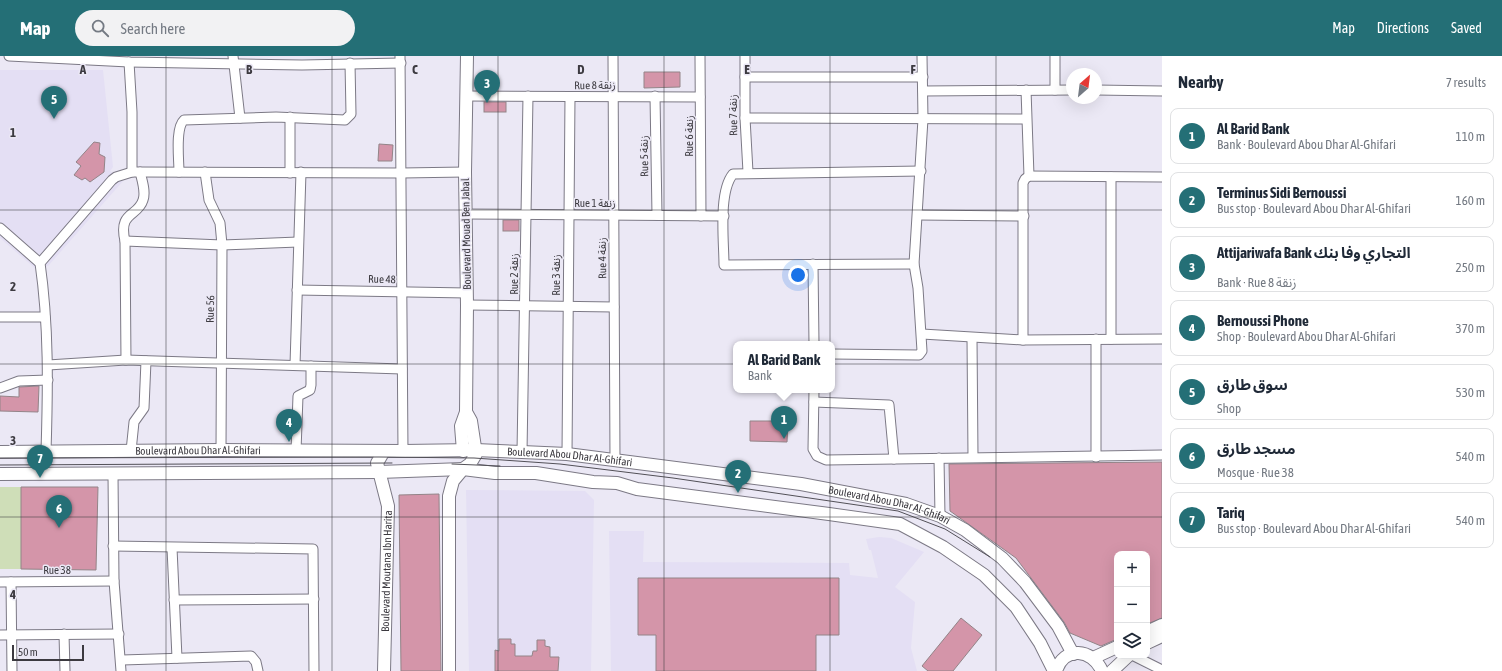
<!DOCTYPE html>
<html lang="en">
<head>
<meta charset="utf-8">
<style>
  body { margin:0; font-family:"Asap Condensed","Noto Sans Arabic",sans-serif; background:#f2f2f3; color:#1f2937 }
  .controls { position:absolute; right:12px; bottom:12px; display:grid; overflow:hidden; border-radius:8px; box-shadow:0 4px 16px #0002 }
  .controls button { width:36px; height:36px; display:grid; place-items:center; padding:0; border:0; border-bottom:1px solid #e0e1e3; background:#fff; color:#1f2937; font:20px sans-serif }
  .compass { position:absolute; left:1066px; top:12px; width:36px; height:36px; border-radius:50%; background:#fff; box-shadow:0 4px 16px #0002; rotate:28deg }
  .scale { position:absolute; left:12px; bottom:10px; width:72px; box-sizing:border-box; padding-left:4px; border:2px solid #3c3a40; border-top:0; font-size:11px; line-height:14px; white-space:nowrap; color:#3c3a40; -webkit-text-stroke:3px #ebe8f5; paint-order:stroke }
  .you { position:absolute; left:798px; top:219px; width:14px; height:14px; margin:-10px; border:3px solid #fff; border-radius:50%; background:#1a73e8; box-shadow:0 0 0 6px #1a73e833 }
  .badge { display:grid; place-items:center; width:26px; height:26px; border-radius:50%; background:#246f76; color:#fff; font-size:13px; font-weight:700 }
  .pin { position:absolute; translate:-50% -33px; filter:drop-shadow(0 1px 2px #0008) }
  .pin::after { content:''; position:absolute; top:21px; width:14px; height:12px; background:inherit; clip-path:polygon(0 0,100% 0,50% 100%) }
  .popup { position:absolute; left:733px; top:285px; width:102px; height:52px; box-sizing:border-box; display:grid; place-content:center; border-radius:8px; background:#fff; filter:drop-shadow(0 1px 3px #0005); font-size:13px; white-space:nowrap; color:#747a83 }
  .popup b { font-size:15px; color:#1f2937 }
  .popup::after { content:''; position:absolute; left:50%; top:100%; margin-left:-8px; border:8px solid transparent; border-top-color:#fff }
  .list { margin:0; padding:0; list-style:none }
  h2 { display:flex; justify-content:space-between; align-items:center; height:52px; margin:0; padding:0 16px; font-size:17px }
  h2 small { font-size:13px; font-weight:400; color:#747a83 }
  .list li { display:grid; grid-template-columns:26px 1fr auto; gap:12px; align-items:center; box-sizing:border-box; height:56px; margin:0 8px 8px; padding:0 8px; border:1px solid #e0e1e3; border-radius:8px }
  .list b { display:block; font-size:15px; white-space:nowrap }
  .list p { margin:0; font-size:13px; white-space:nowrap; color:#747a83 }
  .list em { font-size:13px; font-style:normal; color:#747a83 }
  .icon { flex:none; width:22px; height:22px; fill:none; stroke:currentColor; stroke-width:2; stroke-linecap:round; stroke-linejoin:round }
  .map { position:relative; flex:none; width:1162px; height:615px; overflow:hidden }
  header { display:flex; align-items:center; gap:24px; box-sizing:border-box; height:56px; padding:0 20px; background:#246f76; color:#fff }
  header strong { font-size:19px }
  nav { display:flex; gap:22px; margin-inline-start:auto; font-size:14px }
  .search { width:280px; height:36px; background:#f2f2f3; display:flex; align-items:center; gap:10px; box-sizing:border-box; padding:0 14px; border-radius:22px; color:#747a83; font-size:15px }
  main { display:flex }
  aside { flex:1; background:#fff }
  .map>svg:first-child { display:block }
  .built { fill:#e4dff4 }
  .green { fill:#cfdeb8 }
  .building { fill:#d495a9; stroke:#938488 }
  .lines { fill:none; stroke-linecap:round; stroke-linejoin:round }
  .minor-casing { stroke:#7c7985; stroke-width:11 }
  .tertiary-casing { stroke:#7c7985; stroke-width:14 }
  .minor { stroke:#fff; stroke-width:9 }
  .tertiary { stroke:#fff; stroke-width:12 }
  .tram { stroke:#525057; stroke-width:1 }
  .grid { fill:none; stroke:#3c3a40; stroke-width:1; stroke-opacity:0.55 }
  .labels { text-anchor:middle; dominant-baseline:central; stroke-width:3; stroke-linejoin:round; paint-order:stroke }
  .street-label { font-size:11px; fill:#3c3a40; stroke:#ebe8f5 }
  .grid-label { font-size:13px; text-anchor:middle; font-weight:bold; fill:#3c3a40; stroke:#ebe8f5; stroke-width:3; stroke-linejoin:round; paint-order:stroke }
</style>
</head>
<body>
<header>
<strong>Map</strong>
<div class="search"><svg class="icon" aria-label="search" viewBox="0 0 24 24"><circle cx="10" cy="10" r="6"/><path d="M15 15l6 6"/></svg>Search here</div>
<nav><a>Map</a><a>Directions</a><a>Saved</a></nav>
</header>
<main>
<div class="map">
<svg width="1162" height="615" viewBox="0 0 1162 615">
  <rect width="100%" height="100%" fill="#ebe8f5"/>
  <g class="built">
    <path d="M0,14H103L113,111L110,115L123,125L48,210L36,213L0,182Z"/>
    <path d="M466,434L585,435L594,444L591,615H469Z"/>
    <path d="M609,475H644L643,506L849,507L850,519L878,522L871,494H869L866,483L879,481L891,482L924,496L895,531L915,546L911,592L917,615H611Z"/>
  </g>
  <rect class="green" x="0" y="431" width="21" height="82"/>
  <g class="building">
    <path d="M644,16H680V31L644,32Z"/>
    <rect x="484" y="46" width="22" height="10"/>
    <path d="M94,86L100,87L99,98L105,101L104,116L90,126L85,122L82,124L74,119L81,110L76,106Z"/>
    <path d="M379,88L393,89L392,105H378Z"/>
    <rect x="503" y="164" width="16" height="11"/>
    <path d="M39,330L38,356L0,355V340L19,341V331Z"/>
    <path d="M750,365H788L787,386L750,385Z"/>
    <path d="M1162,406V562L1147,568V498H1117V583L1101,590L1070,577L1064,566L1016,502L950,455L949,408Z"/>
    <path d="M21,431H98L96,514L21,513Z"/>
    <path d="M439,438L441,615H401L399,439Z"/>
    <path d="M638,522H839V579H816V615H656V579H638Z"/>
    <path d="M961,562L982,579L953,615H928L922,610Z"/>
    <path d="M499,583H511V588H515V600H532L533,595H537V584H545V590L550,591V601H559L558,615H495V594L499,595Z"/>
  </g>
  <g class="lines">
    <defs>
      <g id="minor">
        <path d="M9,0L129,6L302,9L401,7"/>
        <path d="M233,0L240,62"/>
        <path d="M400,0L403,395"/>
        <path d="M613,0L615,404"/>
        <path d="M700,0L701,160"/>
        <path d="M745,0V62L748,116"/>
        <path d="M1055,0V34"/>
        <path d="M129,6L132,56V116"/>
        <path d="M745,21H923"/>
        <path d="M1026,34L1029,120"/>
        <path d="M1096,34L1162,35"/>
        <path d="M923,35L1072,34"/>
        <path d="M466,40L700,41"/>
        <path d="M655,40L657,159"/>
        <path d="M745,62L1026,63"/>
        <path d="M179,116C179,103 175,72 184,64L276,61L345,64L351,58L350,7"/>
        <path d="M205,116L209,144L220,167L222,189L221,394"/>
        <path d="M290,117V61"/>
        <path d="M465,158L724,160"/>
        <path d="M918,159L1024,160"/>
        <path d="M0,172L40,207"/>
        <path d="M125,185L222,189L298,186"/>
        <path d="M813,208L814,288"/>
        <path d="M914,208L724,209C724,186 718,136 733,118L921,115"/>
        <path d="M297,234L467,237"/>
        <path d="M467,249L614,251"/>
        <path d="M0,261H45"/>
        <path d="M922,278L1023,284L1162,283"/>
        <path d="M972,282L973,401"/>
        <path d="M1111,283V121"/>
        <path d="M1023,284V127L1025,123L1029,120L1162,121"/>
        <path d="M832,298L919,299L922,295L918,232L914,208L923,63L922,0"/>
        <path d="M126,304L125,185C118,155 138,161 143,144C146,136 142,124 140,116"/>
        <path d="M48,309L126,304L402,313"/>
        <path d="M295,309L301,116"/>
        <path d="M0,332L19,325L48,324"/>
        <path d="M814,334L813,393L817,400L826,404L1162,399"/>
        <path d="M814,346L889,349L894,403"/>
        <path d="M131,395L134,366L144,352L146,305"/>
        <path d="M296,395L298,340L310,334L311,329V310"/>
        <path d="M46,396C48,332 49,270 40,207L112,124L116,121L132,116H140L402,117L465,116"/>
        <path d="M522,396L528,40"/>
        <path d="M567,398L570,41"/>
        <path d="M1096,401V283"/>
        <path d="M939,402L940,460"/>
        <path d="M113,418L114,525L121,615"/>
        <path d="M113,490L313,493L314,615"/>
        <path d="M172,492L177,602"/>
        <path d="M0,526L114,525"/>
        <path d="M11,526L12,615"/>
        <path d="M174,544L314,543"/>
        <path d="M64,578L65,615"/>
        <path d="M0,579L119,578"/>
        <path d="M1134,600L1162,614"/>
        <path d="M122,604L251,600L256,606L258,615"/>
      </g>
      <g id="tertiary">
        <path d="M463,395L461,370L466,356L467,249L465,116L467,0"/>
        <path id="s1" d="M0,396L221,394L403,395L476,394L522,396L567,398L801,428L906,448L940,460L965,474L1002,502L1025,526L1058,570L1073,598"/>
        <path d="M0,418L379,416L463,413L495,417H536L593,426L617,427L637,433L829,458L900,468L943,491L984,519L1016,551L1040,587L1054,615"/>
        <path d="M1147,576L1162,569"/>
        <path d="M1147,587L1162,580"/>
        <path d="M1093,602L1117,591"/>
        <path id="s2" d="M384,615L388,450L377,407L384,395"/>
        <path d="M449,615V440L453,425L463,413L470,408L476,398L471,365L466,356"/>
        <path d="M1056,615C1064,590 1092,592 1102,615"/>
        <path d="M1112,615L1128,600"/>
      </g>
    </defs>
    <use href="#minor" class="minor-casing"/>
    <use href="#tertiary" class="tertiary-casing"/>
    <use href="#minor" class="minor"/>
    <use href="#tertiary" class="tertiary"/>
    <g class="tram">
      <path d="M0,402L379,401L474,402L560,408L673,422L898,455L945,473L990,501"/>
      <path d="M452,408L500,410"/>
      <path d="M0,409L392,407"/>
    </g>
  </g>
  <path class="grid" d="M166,0V615M332,0V615M498,0V615M664,0V615M830,0V615M996,0V615M0,154H1162M0,308H1162M0,461H1162"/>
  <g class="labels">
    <g class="street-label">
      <text transform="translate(595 29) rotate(-1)">Rue 8 زنقة</text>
      <text transform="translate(733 59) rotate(-91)">Rue 7 زنقة</text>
      <text transform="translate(689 80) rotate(-90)">Rue 6 زنقة</text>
      <text transform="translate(644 100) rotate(-91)">Rue 5 زنقة</text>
      <text x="595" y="147">Rue 1 زنقة</text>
      <text transform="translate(466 178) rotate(-91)">Boulevard Mouad Ben Jabal</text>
      <text transform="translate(602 202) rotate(-91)">Rue 4 زنقة</text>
      <text transform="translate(514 218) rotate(-90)">Rue 2 زنقة</text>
      <text transform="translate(556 219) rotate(-90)">Rue 3 زنقة</text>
      <text transform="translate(382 223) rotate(1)">Rue 48</text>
      <text transform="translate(210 253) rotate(-89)">Rue 56</text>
      <text stroke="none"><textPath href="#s1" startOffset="198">Boulevard Abou Dhar Al-Ghifari</textPath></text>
      <text stroke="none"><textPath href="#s1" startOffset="570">Boulevard Abou Dhar Al-Ghifari</textPath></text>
      <text stroke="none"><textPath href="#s1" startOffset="894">Boulevard Abou Dhar Al-Ghifari</textPath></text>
      <text x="57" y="514">Rue 38</text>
      <text stroke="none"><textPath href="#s2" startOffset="100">Boulevard Moutana Ibn Harita</textPath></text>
    </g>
  </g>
  <g class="grid-label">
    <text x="83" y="18">A</text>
    <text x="249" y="18">B</text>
    <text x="415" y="18">C</text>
    <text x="581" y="18">D</text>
    <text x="747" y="18">E</text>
    <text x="913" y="18">F</text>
    <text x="13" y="81">1</text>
    <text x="13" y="235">2</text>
    <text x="13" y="389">3</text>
    <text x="13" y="543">4</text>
  </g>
</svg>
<div class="controls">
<button>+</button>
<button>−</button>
<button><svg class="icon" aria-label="layers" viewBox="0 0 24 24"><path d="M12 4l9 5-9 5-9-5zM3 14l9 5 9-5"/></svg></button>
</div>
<svg class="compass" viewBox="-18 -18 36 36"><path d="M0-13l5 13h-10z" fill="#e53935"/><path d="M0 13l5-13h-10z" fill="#747a83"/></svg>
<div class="scale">50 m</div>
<div class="you"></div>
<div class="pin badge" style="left:784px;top:383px">1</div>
<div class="popup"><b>Al Barid Bank</b>Bank</div>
<div class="pin badge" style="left:738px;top:437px">2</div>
<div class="pin badge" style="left:487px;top:47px">3</div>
<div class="pin badge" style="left:289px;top:386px">4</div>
<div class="pin badge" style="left:54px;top:63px">5</div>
<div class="pin badge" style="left:59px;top:472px">6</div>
<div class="pin badge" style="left:40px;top:422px">7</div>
</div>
<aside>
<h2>Nearby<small>7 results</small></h2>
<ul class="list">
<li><span class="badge">1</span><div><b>Al Barid Bank</b><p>Bank · Boulevard Abou Dhar Al-Ghifari</p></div><em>110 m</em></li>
<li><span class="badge">2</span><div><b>Terminus Sidi Bernoussi</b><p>Bus stop · Boulevard Abou Dhar Al-Ghifari</p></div><em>160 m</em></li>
<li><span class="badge">3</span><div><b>Attijariwafa Bank التجاري وفا بنك</b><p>Bank · Rue 8 زنقة</p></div><em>250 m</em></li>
<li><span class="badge">4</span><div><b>Bernoussi Phone</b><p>Shop · Boulevard Abou Dhar Al-Ghifari</p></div><em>370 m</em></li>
<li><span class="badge">5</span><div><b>سوق طارق</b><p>Shop</p></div><em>530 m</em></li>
<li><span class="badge">6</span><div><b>مسجد طارق</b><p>Mosque · Rue 38</p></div><em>540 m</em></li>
<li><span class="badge">7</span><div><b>Tariq</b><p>Bus stop · Boulevard Abou Dhar Al-Ghifari</p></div><em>540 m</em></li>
</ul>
</aside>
</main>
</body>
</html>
